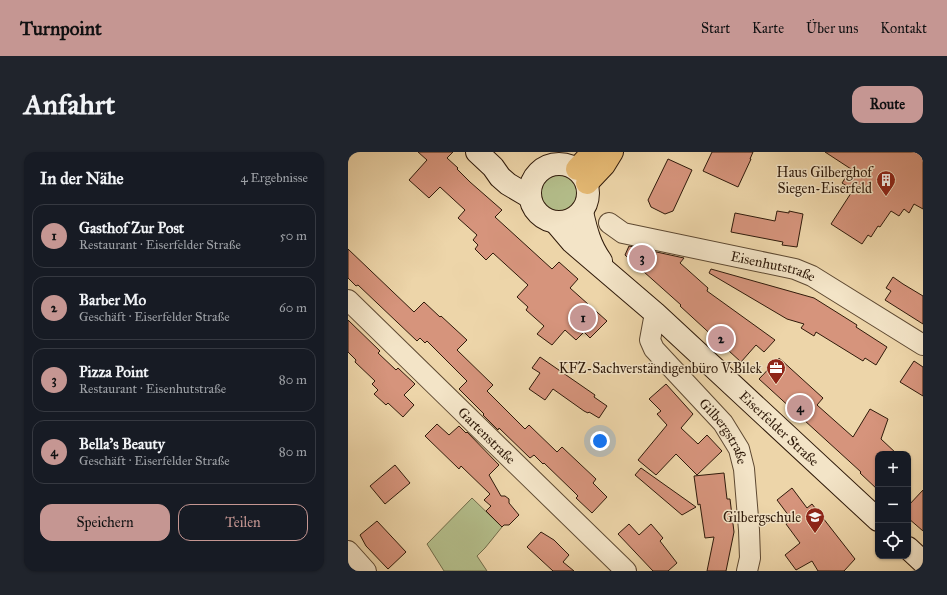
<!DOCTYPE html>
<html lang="de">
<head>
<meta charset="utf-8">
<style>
  body { margin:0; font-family:"IM FELL Great Primer",serif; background:#20242c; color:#f1f3f6 }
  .controls { position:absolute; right:12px; bottom:12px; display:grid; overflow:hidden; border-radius:8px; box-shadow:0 1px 3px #0004 }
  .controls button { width:36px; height:36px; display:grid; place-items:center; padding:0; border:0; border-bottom:1px solid #363941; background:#171b24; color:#f1f3f6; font:20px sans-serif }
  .you { position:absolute; left:252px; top:289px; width:14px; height:14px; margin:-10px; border:3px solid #fff; border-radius:50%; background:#1a73e8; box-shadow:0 0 0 6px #1a73e833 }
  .badge { display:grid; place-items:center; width:26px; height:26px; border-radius:50%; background:#c59692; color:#111; font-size:13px; font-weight:700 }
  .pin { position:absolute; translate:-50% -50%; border:2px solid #fff; box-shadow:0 1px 4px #0006 }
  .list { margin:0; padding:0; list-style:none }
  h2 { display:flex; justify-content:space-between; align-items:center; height:52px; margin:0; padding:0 16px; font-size:17px }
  h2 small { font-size:13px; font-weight:400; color:#9ea1a6 }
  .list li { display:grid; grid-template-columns:26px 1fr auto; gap:12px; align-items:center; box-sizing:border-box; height:64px; margin:0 8px 8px; padding:0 8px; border:1px solid #363941; border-radius:12px }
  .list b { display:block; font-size:15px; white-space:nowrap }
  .list p { margin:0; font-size:13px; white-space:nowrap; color:#9ea1a6 }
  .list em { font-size:13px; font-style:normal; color:#9ea1a6 }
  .actions { display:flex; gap:8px; padding:12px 16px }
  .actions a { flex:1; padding:9px 0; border:1px solid #c59692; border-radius:12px; text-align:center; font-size:14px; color:#c59692 }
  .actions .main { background:#c59692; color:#111 }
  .icon { flex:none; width:22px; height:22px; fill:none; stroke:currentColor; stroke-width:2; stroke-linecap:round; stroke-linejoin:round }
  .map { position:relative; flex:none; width:575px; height:419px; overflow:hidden; border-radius:12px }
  header { display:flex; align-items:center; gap:24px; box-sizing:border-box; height:56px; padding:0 20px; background:#c59692; color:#111 }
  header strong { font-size:19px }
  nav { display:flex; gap:22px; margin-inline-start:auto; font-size:14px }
  .intro { display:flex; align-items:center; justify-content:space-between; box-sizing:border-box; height:96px; padding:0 24px }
  h1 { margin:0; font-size:28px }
  .button { padding:10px 18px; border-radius:12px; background:#c59692; color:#111; font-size:14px; font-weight:700 }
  main { display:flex; gap:24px; padding:0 24px }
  aside { flex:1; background:#171b24; border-radius:12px; box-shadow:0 1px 3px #0004 }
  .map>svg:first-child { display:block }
  .green { fill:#b4be8b; stroke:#726c4a }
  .building { fill:#d6947c; stroke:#2f1a0a }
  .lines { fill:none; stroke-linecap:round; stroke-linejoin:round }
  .street-casing { stroke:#5e4932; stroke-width:22 }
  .secondary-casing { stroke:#2f1a0a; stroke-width:24 }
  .highway-casing { stroke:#2f1a0a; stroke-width:24 }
  .street { stroke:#f3e4c7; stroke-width:20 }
  .secondary { stroke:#f3e4c7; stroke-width:22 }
  .highway { stroke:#e6ba74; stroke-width:22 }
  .labels { text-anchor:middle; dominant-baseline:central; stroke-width:3; stroke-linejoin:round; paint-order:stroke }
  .poi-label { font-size:14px; fill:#2f1a0a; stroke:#f3e4c7; text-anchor:end }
  .street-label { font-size:14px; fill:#2f1a0a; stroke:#f3e4c7 }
</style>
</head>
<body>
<header>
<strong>Turnpoint</strong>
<nav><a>Start</a><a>Karte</a><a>Über uns</a><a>Kontakt</a></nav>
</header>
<div class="intro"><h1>Anfahrt</h1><a class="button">Route</a></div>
<main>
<aside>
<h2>In der Nähe<small>4 Ergebnisse</small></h2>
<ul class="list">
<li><span class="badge">1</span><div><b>Gasthof Zur Post</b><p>Restaurant · Eiserfelder Straße</p></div><em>50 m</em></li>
<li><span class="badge">2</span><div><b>Barber Mo</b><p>Geschäft · Eiserfelder Straße</p></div><em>60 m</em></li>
<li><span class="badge">3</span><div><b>Pizza Point</b><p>Restaurant · Eisenhutstraße</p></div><em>80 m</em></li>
<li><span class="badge">4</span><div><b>Bella's Beauty</b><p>Geschäft · Eiserfelder Straße</p></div><em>80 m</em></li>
</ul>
<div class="actions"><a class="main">Speichern</a><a>Teilen</a></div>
</aside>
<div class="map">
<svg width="575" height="419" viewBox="0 0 575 419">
  <rect width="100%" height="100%" fill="#edd5a9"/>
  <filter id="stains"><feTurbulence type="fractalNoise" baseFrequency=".005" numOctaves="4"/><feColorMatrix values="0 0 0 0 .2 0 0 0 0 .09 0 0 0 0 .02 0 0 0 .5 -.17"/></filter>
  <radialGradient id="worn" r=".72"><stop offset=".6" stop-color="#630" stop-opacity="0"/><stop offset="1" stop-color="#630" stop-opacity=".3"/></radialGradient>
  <g class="green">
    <path d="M205,11H214L222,13L240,38V46L238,53L226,66L217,70L198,67L190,62L185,54L182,36L185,26L191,19L198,14Z"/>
    <path d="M124,346L154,375L137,396L129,404L139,419H96L79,392Z"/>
  </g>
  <g class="building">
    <path d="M70,0H105L99,6L110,16L109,17L122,30L154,58L147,65L204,117L211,110L230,127L222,136L259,169L242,186L236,180L228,188L217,178L204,193L189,182L196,174L178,158L180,155L169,145L180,133L145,101L138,108L127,97L130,93L125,88L129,83L110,66L117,58L92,35L81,46L61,28L79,8Z"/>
    <path d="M364,0H405L402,7H403L390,35L355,19Z"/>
    <path d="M477,0H575V57L566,52L561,61L556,57L551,64L543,59L532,75L530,74L523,85L520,83L514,92L483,72L505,38L494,31L503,17Z"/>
    <path d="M320,7L344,18L325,59L317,62L303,55L300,48Z"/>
    <path d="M429,59L441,61V59L455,62L449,95L434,93L435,90L383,80L387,61L427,69Z"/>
    <path d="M281,94L336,106L332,111L360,136L359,139L427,188L416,200L408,193L393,210L332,154L333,153L277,103Z"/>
    <path d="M0,97L66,160L76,150L92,165L93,164L119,188L109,198L145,233L139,239L177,277L181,273L209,300L214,295L248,327L245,331L259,345L244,361L228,346L230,344L225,339L196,311L195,312L186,303L182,306L151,276L150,278L135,263L136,262L111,237L119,229L79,189L77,191L72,186L69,189L10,133L8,134L0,126Z"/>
    <path d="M363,117L466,146L509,173L508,175L539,195L528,213L517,206L515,209L468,180L466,184L453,176L456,172L439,167L361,121Z"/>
    <path d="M545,125L555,132L575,144V172L537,148L543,139L538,136Z"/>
    <path d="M0,168L32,199L30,201L48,218L50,216L67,232L56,243L66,253L55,265L40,251L38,253L26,242L30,238L24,232L27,229L7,210L8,208L0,200Z"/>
    <path d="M192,205L247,243L246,245L259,254L251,266L241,260L240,261L236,259L205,237L197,248L181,237L192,221L184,216Z"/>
    <path d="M431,206L475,246L469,253L505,285L522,257L540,267L533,287L549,302H530V338L512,321L513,320L411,227Z"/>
    <path d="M566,209L575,215V244L552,230Z"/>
    <path d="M318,232L345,262L333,276L350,292L359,283L374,299L349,323L328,302L308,323L290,308L319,273L309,262L313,259L301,247Z"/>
    <path d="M89,272L101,283L111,274L118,281L119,280L151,313L141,323L153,344H157L161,347V351L171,363L161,373H156L154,375L138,359L143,354L136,348L142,342L113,314L111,317L77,284Z"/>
    <path d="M47,313L62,331L37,352L22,334Z"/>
    <path d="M293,316L348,355L334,363L287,323Z"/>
    <path d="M376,321L379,347H382L386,380L378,419H359L366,385L357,386L352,352L350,353L346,324Z"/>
    <path d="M444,336L459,356L464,352L507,407L496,419H470L464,409L448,418L437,403L452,391L438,372L444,368L429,348Z"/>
    <path d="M575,338V379L560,366V354Z"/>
    <path d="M29,369L58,400L40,417L18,394L12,383Z"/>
    <path d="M281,372L291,383L303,372L315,386L312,389L329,411L320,419H305L270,382Z"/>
    <path d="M193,380L206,388L221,403L215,410L226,419H205L179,395Z"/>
  </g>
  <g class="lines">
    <defs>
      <g id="street">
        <path id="s1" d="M261,71L275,81L447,117L464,124L575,193"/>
        <path id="s2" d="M0,148L278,419"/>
        <path id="s3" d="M307,161L302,188L306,197L375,271L391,297L396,317L401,378L402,406L399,419"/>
        <path d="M0,399L18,419"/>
      </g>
      <g id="secondary">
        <path d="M129,0L145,15L152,25L160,32L182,45"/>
        <circle cx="211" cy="41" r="29"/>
        <path d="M234,60C238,78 242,94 253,109"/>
        <path id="s4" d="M207,70L224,90L307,161L530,368"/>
        <path d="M560,396L575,410"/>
      </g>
      <g id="highway">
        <path d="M229,17L245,0"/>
        <path d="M239,31L256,13L264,0"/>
      </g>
    </defs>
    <use href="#street" class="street-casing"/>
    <use href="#secondary" class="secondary-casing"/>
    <use href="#highway" class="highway-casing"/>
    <use href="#street" class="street"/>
    <use href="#secondary" class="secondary"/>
    <use href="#highway" class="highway"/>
  </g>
  <defs>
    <symbol id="building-pin" viewBox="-11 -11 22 30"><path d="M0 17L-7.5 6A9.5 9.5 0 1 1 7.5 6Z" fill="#8f2418" stroke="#f3e4c7"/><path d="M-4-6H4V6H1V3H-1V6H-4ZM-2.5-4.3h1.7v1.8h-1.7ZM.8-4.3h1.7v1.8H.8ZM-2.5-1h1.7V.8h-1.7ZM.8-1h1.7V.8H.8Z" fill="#fff"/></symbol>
    <symbol id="office-pin" viewBox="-11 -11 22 30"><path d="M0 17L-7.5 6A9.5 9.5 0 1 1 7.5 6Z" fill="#8f2418" stroke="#f3e4c7"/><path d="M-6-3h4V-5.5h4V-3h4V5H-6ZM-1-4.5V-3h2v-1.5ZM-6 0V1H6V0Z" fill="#fff"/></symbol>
    <symbol id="school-pin" viewBox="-11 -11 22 30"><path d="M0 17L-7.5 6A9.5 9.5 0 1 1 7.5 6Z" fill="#8f2418" stroke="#f3e4c7"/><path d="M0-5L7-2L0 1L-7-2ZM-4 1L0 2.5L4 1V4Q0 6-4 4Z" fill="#fff"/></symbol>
  </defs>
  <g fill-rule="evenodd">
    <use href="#building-pin" x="527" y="17" width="22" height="30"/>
    <use href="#office-pin" x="417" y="205" width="22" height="30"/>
    <use href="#school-pin" x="456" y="354" width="22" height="30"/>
  </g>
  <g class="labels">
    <g class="poi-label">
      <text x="524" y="20">Haus Gilberghof<tspan x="524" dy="16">Siegen-Eiserfeld</tspan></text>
      <text x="414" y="216">KFZ-Sachverständigenbüro V.Bilek</text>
      <text x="453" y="365">Gilbergschule</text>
    </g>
    <g class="street-label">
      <text stroke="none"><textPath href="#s1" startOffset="171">Eisenhutstraße</textPath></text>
      <text stroke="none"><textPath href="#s4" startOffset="305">Eiserfelder Straße</textPath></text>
      <text stroke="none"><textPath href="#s3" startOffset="146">Gilbergstraße</textPath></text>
      <text stroke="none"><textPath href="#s2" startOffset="194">Gartenstraße</textPath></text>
    </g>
  </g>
  <rect width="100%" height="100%" filter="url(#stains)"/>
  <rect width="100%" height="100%" fill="url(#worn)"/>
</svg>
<div class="controls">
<button>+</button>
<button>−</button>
<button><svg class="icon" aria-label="locate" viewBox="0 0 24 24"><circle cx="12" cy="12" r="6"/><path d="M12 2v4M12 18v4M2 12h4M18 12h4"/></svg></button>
</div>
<div class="you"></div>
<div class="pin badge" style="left:235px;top:166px">1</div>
<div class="pin badge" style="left:373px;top:187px">2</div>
<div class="pin badge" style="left:294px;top:106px">3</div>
<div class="pin badge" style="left:452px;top:256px">4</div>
</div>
</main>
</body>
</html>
